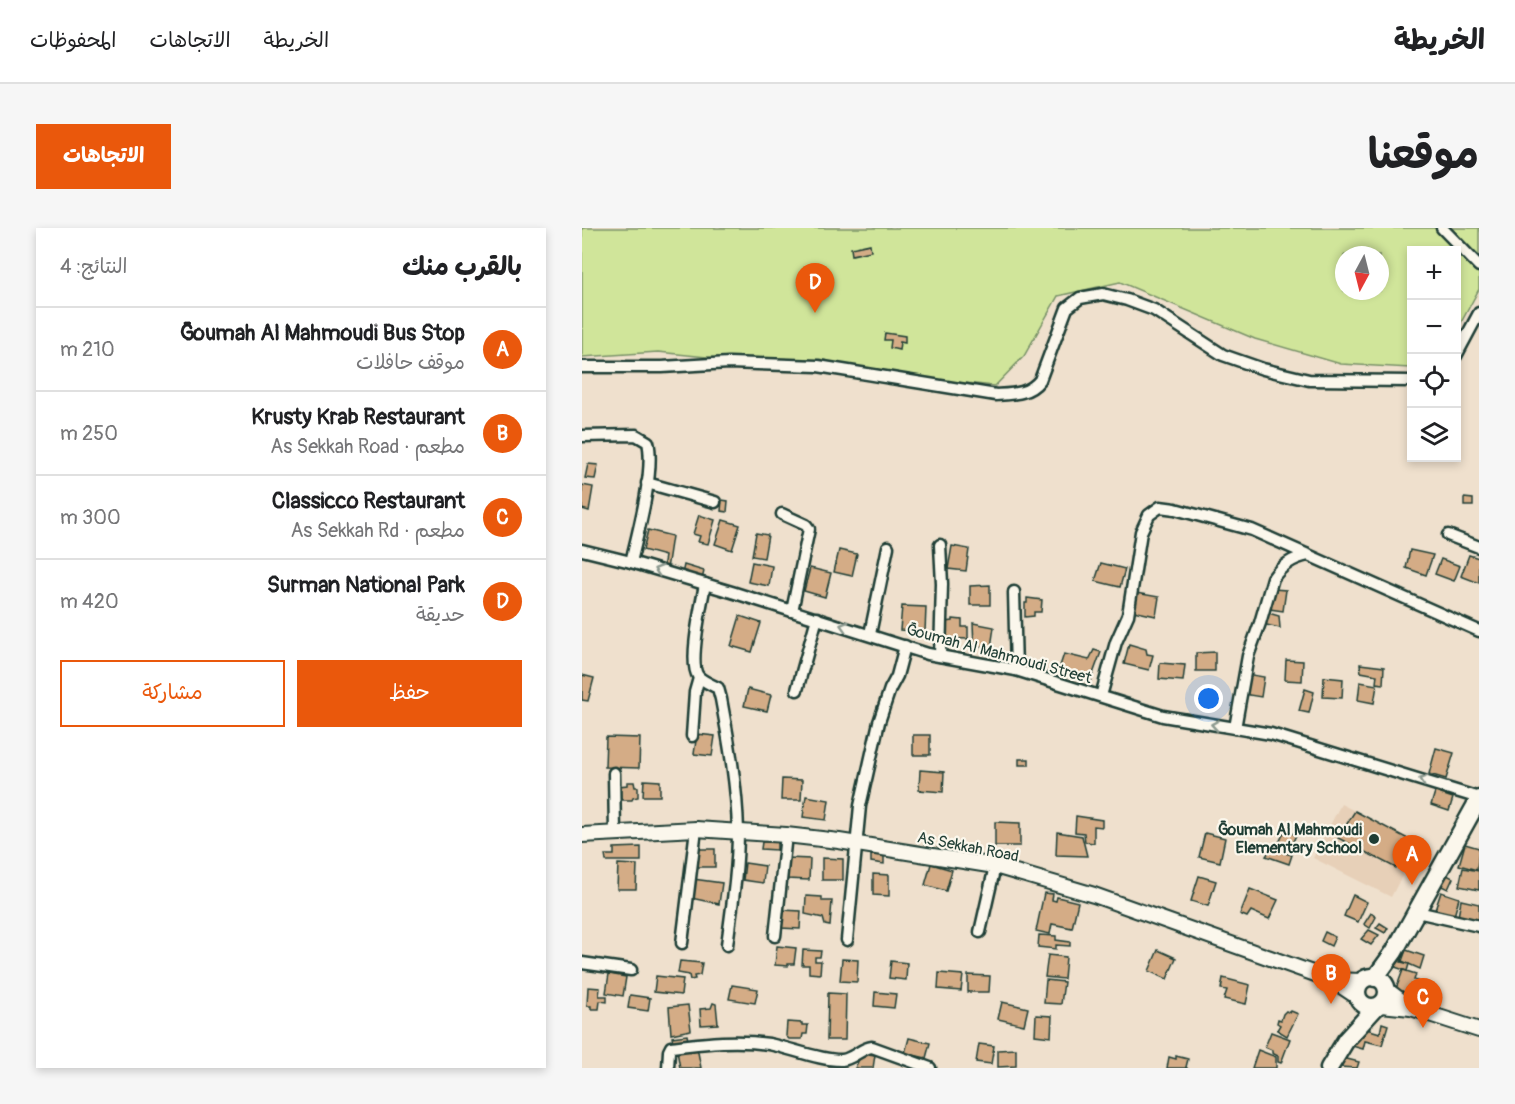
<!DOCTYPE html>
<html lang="ar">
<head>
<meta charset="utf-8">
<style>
  body { margin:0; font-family:Pangolin,"Playpen Sans Arabic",sans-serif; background:#f6f6f6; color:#202124; direction:rtl }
  .controls { position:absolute; right:18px; top:18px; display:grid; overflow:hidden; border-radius:0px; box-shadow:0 3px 9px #0003 }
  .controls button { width:54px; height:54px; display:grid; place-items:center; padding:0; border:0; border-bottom:2px solid #e0e0e0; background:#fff; color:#202124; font:30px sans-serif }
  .compass { position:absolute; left:753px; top:18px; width:54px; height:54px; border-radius:50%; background:#fff; box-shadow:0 3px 9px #0003; rotate:187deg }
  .you { position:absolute; left:627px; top:471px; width:21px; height:21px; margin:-15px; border:4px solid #fff; border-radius:50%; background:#1a73e8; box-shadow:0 0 0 9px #1a73e833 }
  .badge { display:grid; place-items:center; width:39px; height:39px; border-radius:50%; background:#ea580c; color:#fff; font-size:20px; font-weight:700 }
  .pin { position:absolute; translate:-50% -50px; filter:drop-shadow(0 2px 3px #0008) }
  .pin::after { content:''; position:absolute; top:32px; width:21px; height:18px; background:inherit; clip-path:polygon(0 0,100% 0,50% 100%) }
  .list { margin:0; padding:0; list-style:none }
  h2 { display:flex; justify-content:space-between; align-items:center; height:78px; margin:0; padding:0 24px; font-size:26px }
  h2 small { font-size:20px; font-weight:400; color:#757577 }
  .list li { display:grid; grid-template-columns:39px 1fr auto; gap:18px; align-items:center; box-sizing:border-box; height:84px; padding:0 24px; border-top:2px solid #e0e0e0 }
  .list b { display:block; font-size:22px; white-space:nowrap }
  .list p { margin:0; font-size:20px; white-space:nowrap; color:#757577 }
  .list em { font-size:20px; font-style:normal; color:#757577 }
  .actions { display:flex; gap:12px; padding:18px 24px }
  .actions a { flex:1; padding:14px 0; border:2px solid #ea580c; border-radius:0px; text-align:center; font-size:21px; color:#ea580c }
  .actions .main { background:#ea580c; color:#fff }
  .icon { flex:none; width:33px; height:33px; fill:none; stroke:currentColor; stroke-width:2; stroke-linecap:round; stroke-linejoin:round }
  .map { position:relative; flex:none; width:897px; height:840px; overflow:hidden; direction:ltr; border-radius:0px }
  header { display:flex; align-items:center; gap:36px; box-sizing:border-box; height:84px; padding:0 30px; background:#fff; border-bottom:2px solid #e0e0e0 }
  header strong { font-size:28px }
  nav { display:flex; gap:33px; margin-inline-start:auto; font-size:21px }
  .intro { display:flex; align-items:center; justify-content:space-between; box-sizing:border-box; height:144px; padding:0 36px }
  h1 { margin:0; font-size:42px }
  .button { padding:15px 27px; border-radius:0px; background:#ea580c; color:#fff; font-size:21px; font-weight:700 }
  main { display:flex; gap:36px; padding:0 36px }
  aside { flex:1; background:#fff; border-radius:0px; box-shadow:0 3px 9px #0003 }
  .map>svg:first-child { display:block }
  .built { fill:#e7d0b8 }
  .green { fill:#d0e59a; stroke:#789167; stroke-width:1.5; fill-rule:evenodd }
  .building { fill:#d4ac86; stroke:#1f3d34; stroke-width:1.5 }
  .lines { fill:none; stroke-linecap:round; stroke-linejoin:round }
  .minor-casing { stroke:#1f3d34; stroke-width:15 }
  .major-casing { stroke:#1f3d34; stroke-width:18 }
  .highway-casing { stroke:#1f3d34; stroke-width:21 }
  .minor { stroke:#fbf7ec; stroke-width:10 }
  .major { stroke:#fbf7ec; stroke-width:14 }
  .highway { stroke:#fbf7ec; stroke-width:16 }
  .oneway { stroke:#8d9a90 }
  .poi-dot { fill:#1f3d34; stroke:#fbf7ec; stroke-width:2 }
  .labels { text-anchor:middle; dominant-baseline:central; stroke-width:4.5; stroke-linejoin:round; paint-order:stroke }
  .street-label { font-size:16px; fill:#1f3d34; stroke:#fbf7ec }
  .poi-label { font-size:16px; font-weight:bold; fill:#1f3d34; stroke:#fbf7ec; text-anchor:end }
</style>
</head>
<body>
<header>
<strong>الخريطة</strong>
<nav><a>الخريطة</a><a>الاتجاهات</a><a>المحفوظات</a></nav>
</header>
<div class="intro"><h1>موقعنا</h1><a class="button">الاتجاهات</a></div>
<main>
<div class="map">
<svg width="897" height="840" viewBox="0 0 897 840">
  <rect width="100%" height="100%" fill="#efe0cd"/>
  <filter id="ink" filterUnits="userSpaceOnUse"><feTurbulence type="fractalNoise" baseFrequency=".0167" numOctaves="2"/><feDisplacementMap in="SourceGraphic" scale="12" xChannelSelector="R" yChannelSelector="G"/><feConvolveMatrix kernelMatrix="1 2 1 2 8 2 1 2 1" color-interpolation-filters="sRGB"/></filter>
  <g filter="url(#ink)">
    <path class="built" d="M759,576L837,615L809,669L731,630Z"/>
    <path class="green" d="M0,0H897V61L875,102L874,22H830L828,140L759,136L673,111L538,54L476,68L442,128L413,158L76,124L0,129ZM762,27H798V63H762Z"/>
    <g class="building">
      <path d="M288,16L289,23L270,27L269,20Z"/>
      <path d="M303,105L323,108V115L318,114L317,122L308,120L309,112H302Z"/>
      <path d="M6,236L16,237L13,251L3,250Z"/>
      <path d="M0,257L11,259L7,283L0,281Z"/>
      <path d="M882,270L891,271V278H882Z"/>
      <path d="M140,272L146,273L145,284L139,283Z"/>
      <path d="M117,287L133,292L126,316L116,314L118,308L111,306Z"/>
      <path d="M141,292L158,297L150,322L133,316Z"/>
      <path d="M66,302L90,308L85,341L81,340L83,328L61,322Z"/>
      <path d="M174,305L186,307L182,330L170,328Z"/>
      <path d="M370,318L387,321L384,343L366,341Z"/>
      <path d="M257,322L275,326L270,348L252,344Z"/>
      <path d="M828,322L851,327L844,347L824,340Z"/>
      <path d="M887,327L897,330V355L879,348Z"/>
      <path d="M859,331L878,338L872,353L853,346Z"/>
      <path d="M170,334L190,338L187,358L166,354Z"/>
      <path d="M519,335L543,341L538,359L513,353Z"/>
      <path d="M102,337L122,343L120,352L100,346Z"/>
      <path d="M228,340L249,345L243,369L222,363Z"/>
      <path d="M408,357V377H388V358Z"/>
      <path d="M691,361L704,362L701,383L688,381Z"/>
      <path d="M554,365L577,369L574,388L551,383Z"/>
      <path d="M445,370L460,372L459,384H452V388L443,389V375H445Z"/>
      <path d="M320,378L344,379L343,404L318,402Z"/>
      <path d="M683,384L697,388L698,400L680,396Z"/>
      <path d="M158,388L179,395L170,424L149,418Z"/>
      <path d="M371,391L380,392V399H386V411L362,410V394L371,393Z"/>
      <path d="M391,395L412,399L409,419L392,418Z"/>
      <path d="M547,416L564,421L565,426L571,427L567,442L542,436Z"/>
      <path d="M512,422L519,424L508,454L476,444L482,426L507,432Z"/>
      <path d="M633,424V443H614V425Z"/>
      <path d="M704,432L721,433L720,453L703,452Z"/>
      <path d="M578,435L603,437L601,453L577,451Z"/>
      <path d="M778,436L802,439L801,456L794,455L795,447L779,444Z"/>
      <path d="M664,446L682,449L679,469L661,466Z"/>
      <path d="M0,447L12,450L6,473L0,472Z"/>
      <path d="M742,449L761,451L760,470L741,469Z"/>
      <path d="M778,454L795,457L792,475L776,472Z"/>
      <path d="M166,461L189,467L185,483L162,478Z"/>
      <path d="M723,461L732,464L727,485L717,483Z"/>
      <path d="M115,506L133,508L130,528L112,526Z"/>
      <rect x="331" y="507" width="17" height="20"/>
      <path d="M24,509L58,510L57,540L23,539Z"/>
      <path d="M854,520L872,525L864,551L847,546Z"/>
      <rect x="437" y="531" width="10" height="6"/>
      <path d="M338,542L362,544L361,564L337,562Z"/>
      <path d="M200,551L220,552L219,572H199Z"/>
      <path d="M62,552L78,553V568H61Z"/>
      <path d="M45,554H52L53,559H56V569L51,570L50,572H37V558L45,557Z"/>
      <path d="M853,564L871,570L867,583L849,577Z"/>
      <path d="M224,568L247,572L244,592L221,589Z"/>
      <path d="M773,583L828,612L814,640L756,610Z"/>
      <path d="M494,588L520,592V599L512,598V615L503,614L502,605L493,604Z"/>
      <path d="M413,594L438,595V618H413Z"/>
      <path d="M703,602L714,607L708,620L697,615Z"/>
      <path d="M475,604L500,608L505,628L474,627Z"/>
      <path d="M623,605L643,610L638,634L617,629Z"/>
      <path d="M180,614H195V622L179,621Z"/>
      <path d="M883,616L897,620L895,642L877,637Z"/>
      <path d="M59,619V633H24L23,627H32V620Z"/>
      <rect x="116" y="621" width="17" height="18"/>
      <path d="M689,621L710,627L707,636L684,628Z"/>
      <path d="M289,627L302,628V636L289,634Z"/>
      <path d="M206,630L228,631L227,652L205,651Z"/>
      <path d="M240,630L261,631V652H240Z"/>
      <path d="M163,635L183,638L181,655L161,652Z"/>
      <path d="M36,636L55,637L54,661H35Z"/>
      <path d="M349,636L370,642L364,663L343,657Z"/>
      <path d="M881,640L897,643V662L877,658Z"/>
      <path d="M859,644L871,650L866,661L853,655Z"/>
      <path d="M291,646L307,647V668L291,667Z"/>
      <path d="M617,648L634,653L626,678L609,673Z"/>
      <path d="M111,651L140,655L137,676L109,670Z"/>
      <path d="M668,661L696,672L687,691L669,683L665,689L658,686Z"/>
      <path d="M859,664L877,670L872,688L853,682Z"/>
      <path d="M462,665L471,666L470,672L474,673L475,669L496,674L490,700L470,696L468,706L454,703Z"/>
      <path d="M771,667L785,674L776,694L762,688Z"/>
      <path d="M224,668L240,669V673H250L248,698L243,697L241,690L223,686Z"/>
      <path d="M879,672L897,676V693L876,689Z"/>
      <path d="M200,682L219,683L218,701L199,700Z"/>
      <path d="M789,685L794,689L788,700L782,696Z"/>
      <path d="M798,695L806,700L803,705L794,700Z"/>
      <path d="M787,702L797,707L789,717L779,711Z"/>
      <path d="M743,704L753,709L749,718L739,713Z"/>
      <path d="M457,707L474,708V712L488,714V718L474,717V721L456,719Z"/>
      <path d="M195,718L214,720L212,736H206V738L193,737Z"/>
      <path d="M221,722L239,723L238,729H233V733H239L238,746L227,745V737H220Z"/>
      <path d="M576,722L594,730L585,751L567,743Z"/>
      <path d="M824,722L842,728L838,741L820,733Z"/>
      <path d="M817,724L822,725L819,734L827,736L825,743L813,739Z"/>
      <path d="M466,727L484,729L482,751L463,749Z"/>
      <path d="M260,731L276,732L275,754L258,753Z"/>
      <path d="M98,733L120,735L118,747L112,748L113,751L108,752L107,747L96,745Z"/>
      <path d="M309,733L325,735L324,752L307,750Z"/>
      <path d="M821,742L834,746L832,752L835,753L830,767L814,761Z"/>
      <path d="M357,745L381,747L379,763L356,761Z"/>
      <path d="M27,746L44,749L41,768L24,765Z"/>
      <path d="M386,747L408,748L407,764H386Z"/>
      <path d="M74,748L101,751L99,767L72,764Z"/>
      <path d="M641,750L668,757L664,776L642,771L645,762L639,761Z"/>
      <path d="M464,752L482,754L479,776L462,775Z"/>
      <path d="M150,757L176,761L173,775L147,771Z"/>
      <path d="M6,759L18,760L17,768H25V774L18,773L17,781H9V778H5Z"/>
      <path d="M293,764L314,766L312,780L292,778Z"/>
      <path d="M246,765L264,766L263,812H245Z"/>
      <path d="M48,767L68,770L66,783L46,780Z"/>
      <path d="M420,774L446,780L442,797L416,791Z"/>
      <path d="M131,775L134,776L136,796L119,797L118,781L129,780Z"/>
      <path d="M106,777L109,802L89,806L87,779Z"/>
      <path d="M704,783L708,785L709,783L716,786L705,808L695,802L698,797L695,795L696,791L699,792L701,786Z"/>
      <path d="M454,787L470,788L469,809L453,807Z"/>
      <path d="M205,794L220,795V797H226L225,806H221L220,811H207L204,808Z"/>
      <path d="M800,795L806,797L800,817L783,813L781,821L770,818L773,808L778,809L781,800L798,805Z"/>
      <path d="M689,804L708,811L699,835L696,834V828L690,825V822L683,819Z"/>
      <path d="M105,807L106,812L91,815L90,809Z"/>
      <path d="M327,810L348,815L344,830L323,825Z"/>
      <path d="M397,816L412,818L409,836L394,834Z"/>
      <path d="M115,819L119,840H98L95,823Z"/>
      <path d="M434,821V838L416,839V822Z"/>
      <path d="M676,822L694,829V840H670Z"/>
      <path d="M280,825L293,827L291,840H273Z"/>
      <path d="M594,828L606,831L604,839L605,840H585L587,829L594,831Z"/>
      <path d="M761,830L777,834L775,840L758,839Z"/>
    </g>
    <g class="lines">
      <defs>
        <g id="minor">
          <path d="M860,0L897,38"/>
          <path d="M874,128L897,85"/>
          <path d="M0,139H80L147,135L236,138L414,167C432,166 447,166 458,152L485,80L498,70L521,66L545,72L572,82L641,127L681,141L727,152L830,153"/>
          <path d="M0,208L54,207L66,214C73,242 56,305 49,334"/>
          <path d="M65,255L133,274"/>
          <path d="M200,286L224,297L227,301L210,383"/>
          <path d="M866,307L897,319"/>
          <path d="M358,317L360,356L358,428"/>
          <path d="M0,322L49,334L153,365L346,426L434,442L581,488L689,506L897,570"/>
          <path d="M123,356C120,374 106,435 116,448C120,453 130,457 136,460L139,471C147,514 155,558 156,603C156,641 150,679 145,717"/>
          <path d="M432,364L434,442"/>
          <path d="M288,406L306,319"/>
          <path d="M215,462L235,390"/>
          <path d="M519,468L534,414L546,387L559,304L567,287L578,279L593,281L670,302L897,403"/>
          <path d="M653,500L666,428L678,395L691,350C700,337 711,330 726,327"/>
          <path d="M110,508L113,464L117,450"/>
          <path d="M32,545L33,604"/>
          <path d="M835,684L897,698"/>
          <path d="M398,704L413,638"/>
          <path d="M193,708L204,607"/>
          <path d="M265,712L278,578L297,494L308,461L315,448L323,418"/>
          <path d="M100,715L114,601"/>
          <path d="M0,735L49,742"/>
          <path d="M86,840L87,823L89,819C123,815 153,811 187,816C208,820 240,833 260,832C271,831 279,820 290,819L348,840"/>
        </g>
        <g id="major">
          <path d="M0,607L114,601L204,607L257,613L413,638L512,667L750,752L777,770"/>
          <path d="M750,752L780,753"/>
          <path d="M805,762L829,780"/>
          <path d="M799,777L829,780L897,802"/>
        </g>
        <g id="highway">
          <circle cx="790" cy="764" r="15"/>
          <path d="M793,750L812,724L897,571"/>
          <path d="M747,840L764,812L794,779"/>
        </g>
      </defs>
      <use href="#minor" class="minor-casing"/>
      <use href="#major" class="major-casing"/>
      <use href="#highway" class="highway-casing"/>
      <use href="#minor" class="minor"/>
      <use href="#major" class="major"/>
      <use href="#highway" class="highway"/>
    </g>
    <defs><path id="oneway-chevron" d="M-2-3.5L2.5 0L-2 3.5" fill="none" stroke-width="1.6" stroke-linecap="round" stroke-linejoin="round" transform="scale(1.5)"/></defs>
    <g class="oneway">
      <use href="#oneway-chevron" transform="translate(76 342) rotate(-163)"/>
      <use href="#oneway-chevron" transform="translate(262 398) rotate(-164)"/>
      <use href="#oneway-chevron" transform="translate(633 497) rotate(-171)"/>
      <use href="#oneway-chevron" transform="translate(841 552) rotate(-162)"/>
    </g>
  </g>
  <circle class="poi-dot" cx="792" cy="611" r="6"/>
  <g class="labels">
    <g class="street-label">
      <text transform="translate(417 426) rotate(15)">Ḡoumah Al Mahmoudi Street</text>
      <text transform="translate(386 619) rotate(11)">As Sekkah Road</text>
    </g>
    <g class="poi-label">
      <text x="780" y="602">Ḡoumah Al Mahmoudi<tspan x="780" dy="18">Elementary School</tspan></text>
    </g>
  </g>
</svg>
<div class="controls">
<button>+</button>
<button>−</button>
<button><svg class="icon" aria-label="locate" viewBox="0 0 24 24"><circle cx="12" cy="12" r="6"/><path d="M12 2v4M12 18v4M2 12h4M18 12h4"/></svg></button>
<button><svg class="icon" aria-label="layers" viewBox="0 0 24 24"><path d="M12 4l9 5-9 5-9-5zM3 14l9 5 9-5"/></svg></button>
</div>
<svg class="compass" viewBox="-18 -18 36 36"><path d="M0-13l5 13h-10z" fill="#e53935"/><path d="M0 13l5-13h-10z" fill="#757577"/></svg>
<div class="you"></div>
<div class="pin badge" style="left:830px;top:657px">A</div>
<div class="pin badge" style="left:749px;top:776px">B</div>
<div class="pin badge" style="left:841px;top:800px">C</div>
<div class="pin badge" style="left:233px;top:85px">D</div>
</div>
<aside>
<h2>بالقرب منك<small>النتائج: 4</small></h2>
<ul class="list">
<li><span class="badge">A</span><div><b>Ḡoumah Al Mahmoudi Bus Stop</b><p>موقف حافلات</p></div><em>210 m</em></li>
<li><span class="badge">B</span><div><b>Krusty Krab Restaurant</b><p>مطعم · As Sekkah Road</p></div><em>250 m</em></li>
<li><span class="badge">C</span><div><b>Classicco Restaurant</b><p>مطعم · As Sekkah Rd</p></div><em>300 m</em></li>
<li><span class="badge">D</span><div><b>Surman National Park</b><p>حديقة</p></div><em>420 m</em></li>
</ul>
<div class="actions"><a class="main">حفظ</a><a>مشاركة</a></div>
</aside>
</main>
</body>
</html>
